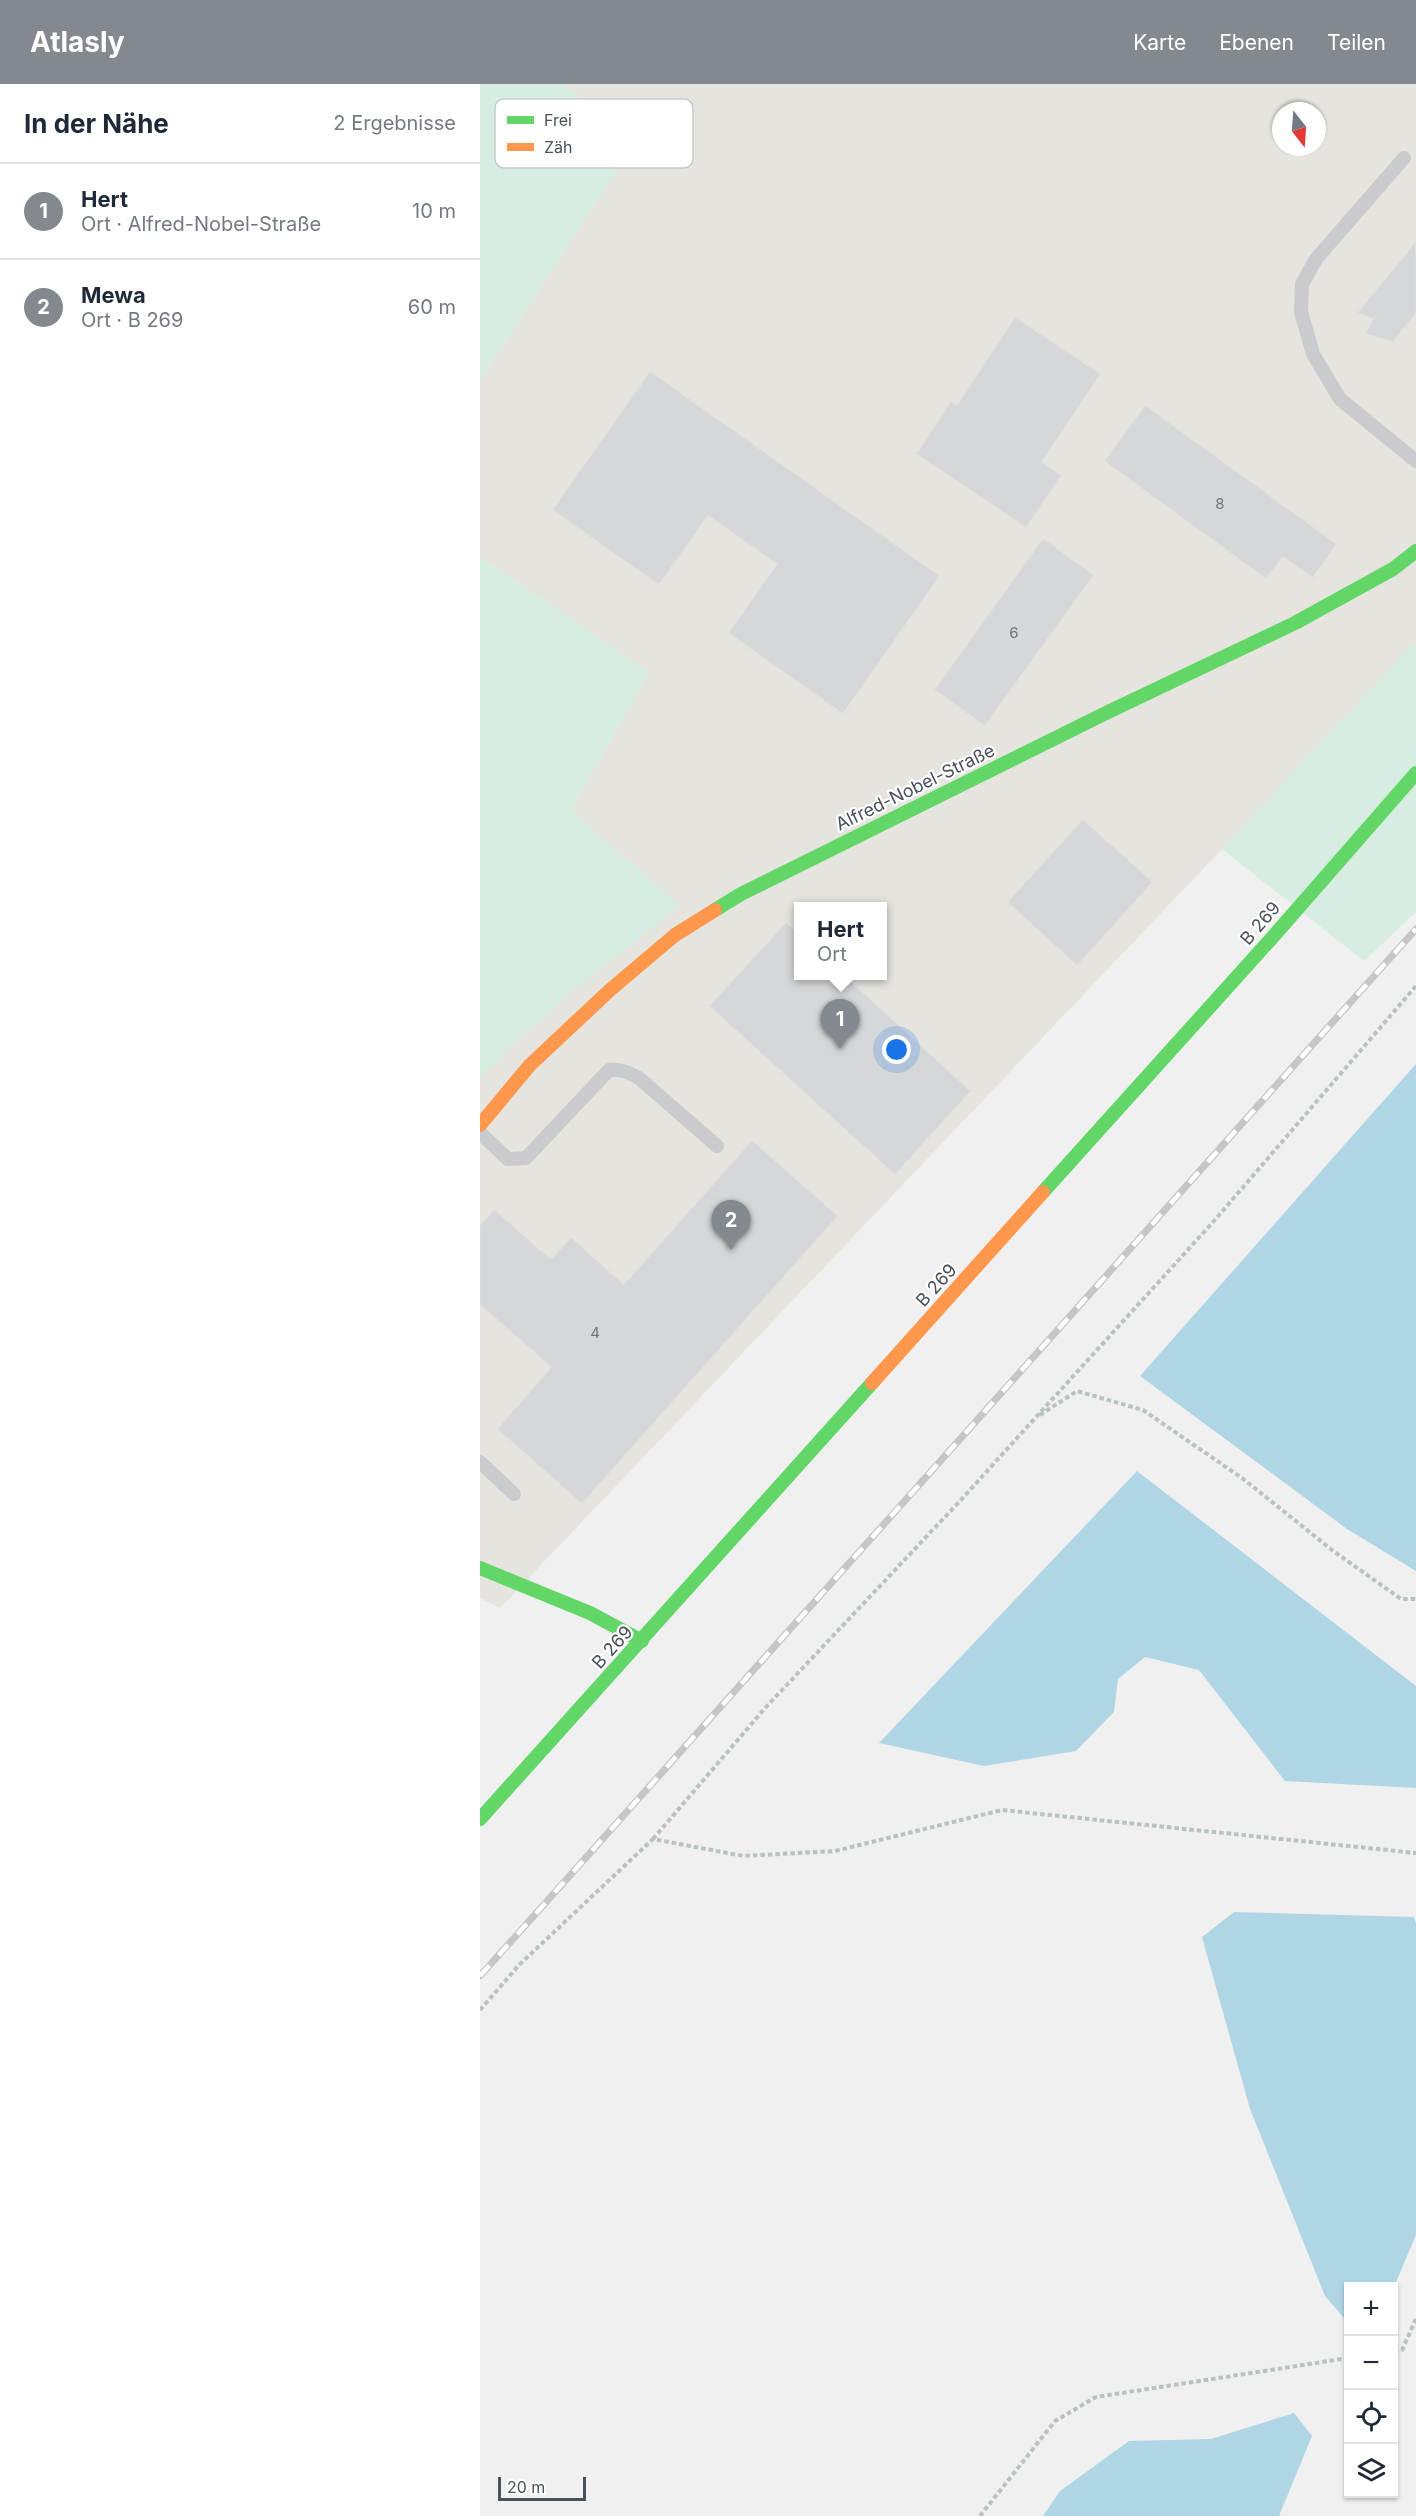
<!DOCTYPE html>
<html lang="de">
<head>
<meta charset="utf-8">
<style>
  body { margin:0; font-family:Inter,sans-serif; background:#f2f2f3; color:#1f2937 }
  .controls { position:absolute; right:18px; bottom:18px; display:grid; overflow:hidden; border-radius:0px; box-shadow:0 2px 4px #0004 }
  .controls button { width:54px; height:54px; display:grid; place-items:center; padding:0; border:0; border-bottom:2px solid #e0e1e3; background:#fff; color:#1f2937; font:30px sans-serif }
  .compass { position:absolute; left:792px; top:18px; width:54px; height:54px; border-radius:50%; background:#fff; box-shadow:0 2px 4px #0004; rotate:163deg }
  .scale { position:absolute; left:18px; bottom:15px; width:88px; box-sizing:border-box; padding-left:6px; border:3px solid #49515a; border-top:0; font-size:16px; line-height:21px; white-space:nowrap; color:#49515a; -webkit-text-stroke:4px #fff; paint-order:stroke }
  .you { position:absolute; left:417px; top:966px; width:21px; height:21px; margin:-15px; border:4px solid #fff; border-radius:50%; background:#1a73e8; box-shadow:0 0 0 9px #1a73e833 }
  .badge { display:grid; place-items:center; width:39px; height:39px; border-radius:50%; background:#83898e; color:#fff; font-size:20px; font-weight:700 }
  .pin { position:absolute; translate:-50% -50px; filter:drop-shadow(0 2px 3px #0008) }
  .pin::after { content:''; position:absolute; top:32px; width:21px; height:18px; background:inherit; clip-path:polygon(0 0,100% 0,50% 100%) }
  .popup { position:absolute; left:314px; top:818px; width:93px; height:78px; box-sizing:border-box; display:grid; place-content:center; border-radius:0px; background:#fff; filter:drop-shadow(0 2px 4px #0005); font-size:20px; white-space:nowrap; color:#747a83 }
  .popup b { font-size:22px; color:#1f2937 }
  .popup::after { content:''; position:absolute; left:50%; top:100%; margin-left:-12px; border:12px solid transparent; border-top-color:#fff }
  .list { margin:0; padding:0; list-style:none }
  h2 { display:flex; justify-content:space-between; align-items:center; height:78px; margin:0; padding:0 24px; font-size:26px }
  h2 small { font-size:20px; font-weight:400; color:#747a83 }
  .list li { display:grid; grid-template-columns:39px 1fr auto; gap:18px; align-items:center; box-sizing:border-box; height:96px; padding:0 24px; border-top:2px solid #e0e1e3 }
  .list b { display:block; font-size:22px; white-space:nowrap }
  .list p { margin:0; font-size:20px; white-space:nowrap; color:#747a83 }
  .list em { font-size:20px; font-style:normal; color:#747a83 }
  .icon { flex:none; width:33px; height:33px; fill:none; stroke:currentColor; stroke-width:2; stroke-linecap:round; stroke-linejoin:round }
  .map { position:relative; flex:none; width:936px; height:2432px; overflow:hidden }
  header { display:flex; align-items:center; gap:36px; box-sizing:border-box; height:84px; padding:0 30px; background:#83898e; color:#fff }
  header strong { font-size:28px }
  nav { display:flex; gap:33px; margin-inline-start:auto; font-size:21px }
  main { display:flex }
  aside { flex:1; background:#fff }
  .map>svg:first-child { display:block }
  .commercial { fill:#e5e4de; fill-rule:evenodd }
  .green { fill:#d7ede1 }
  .water { fill:#b0d6e6 }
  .building { fill:#d6d7d9; stroke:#e2e2e3; stroke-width:1.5 }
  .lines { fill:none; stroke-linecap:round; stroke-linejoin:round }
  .path { stroke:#b9c2c0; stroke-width:4; stroke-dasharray:4.5 3; stroke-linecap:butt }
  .lane { stroke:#cacbce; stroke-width:14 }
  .fast { stroke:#63d668; stroke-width:14 }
  .slow { stroke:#ff974d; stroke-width:14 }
  .rail-casing { stroke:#c5c6c8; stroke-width:7 }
  .rail { stroke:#fff; stroke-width:4.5; stroke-dasharray:14; stroke-linecap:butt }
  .labels { text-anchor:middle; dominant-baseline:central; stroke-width:4.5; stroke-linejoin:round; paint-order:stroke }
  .number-label { font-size:15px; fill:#6e747b }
  .street-label { font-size:18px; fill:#49515a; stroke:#fff }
  .key { fill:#fff; stroke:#c8cbce; stroke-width:1.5 }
  .key-label { font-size:16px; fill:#49515a }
</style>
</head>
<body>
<header>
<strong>Atlasly</strong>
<nav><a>Karte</a><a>Ebenen</a><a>Teilen</a></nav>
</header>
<main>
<aside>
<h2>In der Nähe<small>2 Ergebnisse</small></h2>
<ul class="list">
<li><span class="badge">1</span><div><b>Hert</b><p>Ort · Alfred-Nobel-Straße</p></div><em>10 m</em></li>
<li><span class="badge">2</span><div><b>Mewa</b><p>Ort · B 269</p></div><em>60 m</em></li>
</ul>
</aside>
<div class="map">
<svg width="936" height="2432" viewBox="0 0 936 2432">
  <rect width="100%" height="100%" fill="#f0f0f0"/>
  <path class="commercial" d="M81,0H936V557L742,765L20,1524L0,1514V993L83,914L200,822L91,726L169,588L0,473V297L158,53ZM801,27H837V63H801ZM318,822H402V892H318Z"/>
  <g class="green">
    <path d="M0,0H81L158,53L0,297Z"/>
    <path d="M0,473L169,588L91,726L200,822L83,914L0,993Z"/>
    <path d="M936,557V828L884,877L742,765Z"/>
  </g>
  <g class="water">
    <path d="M936,980V1487L867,1445L660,1292Z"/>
    <path d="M657,1387L936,1602V1704L805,1697L719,1586L665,1573L638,1595L634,1628L596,1667L504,1682L399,1659Z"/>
    <path d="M754,1828L934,1833L936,1839V2151L914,2203L868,2202V2232L864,2234L845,2212L770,2025L722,1853Z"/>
    <path d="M814,2329L832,2352L799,2432H563L580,2407L649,2357L731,2355Z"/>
  </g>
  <g class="building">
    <path d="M936,157V230L913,258L885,250L893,235L877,229Z"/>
    <path d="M535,233L621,290L562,378L582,391L546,444L436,370L471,317L477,321Z"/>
    <path d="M170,287L460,492L363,630L248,549L297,480L228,432L179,501L72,426Z"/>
    <path d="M665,321L857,460L833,494L803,473L786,495L624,377Z"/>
    <path d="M563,454L614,491L505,642L454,606Z"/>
    <path d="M603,735L673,798L597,882L527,818Z"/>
    <path d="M306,838L318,849V891H364L491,1007L415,1091L229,922Z"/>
    <path d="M272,1056L358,1132L102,1420L17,1345L71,1283L0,1221V1141L14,1125L71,1175L91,1153L144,1200Z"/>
  </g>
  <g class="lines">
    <g class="path">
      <path d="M560,1331L597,1307L663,1326L762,1394L852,1466L921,1515H936"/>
      <path d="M173,1755L286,1623L479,1418L734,1137L936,902"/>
      <path d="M0,1926L39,1881L173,1755L263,1772L355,1767L522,1726L936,1769"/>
      <path d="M914,2267L922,2266L936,2235"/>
      <path d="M500,2432L575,2337L616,2313L868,2274"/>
    </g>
    <g class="lane">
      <path d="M924,74L836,175L822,200L821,228L833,270L860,315L936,377"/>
      <path d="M0,1049L28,1075L46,1074L129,986C141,985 148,988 159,994L237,1062"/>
      <path d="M0,1378L34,1410"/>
    </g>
    <g class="fast">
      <path d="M235,826L261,810L628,628L815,539L913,485L936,467"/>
      <path d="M563,1108L791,855L936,689"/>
      <path d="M0,1484L110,1529L162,1557"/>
      <path d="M0,1735L392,1299"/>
    </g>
    <g class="slow">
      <path d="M0,1041L50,981L130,906L195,851L235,826"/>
      <path d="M392,1299L563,1108"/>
    </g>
    <defs>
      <path id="rail" d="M0,1892L936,845"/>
    </defs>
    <use href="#rail" class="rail-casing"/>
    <use href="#rail" class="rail"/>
  </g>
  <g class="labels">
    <g class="number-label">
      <text x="740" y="419">8</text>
      <text x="534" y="548">6</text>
      <text x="115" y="1248">4</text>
    </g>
    <g class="street-label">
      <text transform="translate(435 703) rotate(-26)">Alfred-Nobel-Straße</text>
      <text transform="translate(780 839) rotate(-49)">B 269</text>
      <text transform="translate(456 1201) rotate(-48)">B 269</text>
      <text transform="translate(132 1563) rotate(-48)">B 269</text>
    </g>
  </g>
  <rect x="15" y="15" width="198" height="69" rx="9" class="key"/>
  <rect x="27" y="32" width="27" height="8" fill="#63d668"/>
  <rect x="27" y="59" width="27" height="8" fill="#ff974d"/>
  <g class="key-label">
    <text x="64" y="42">Frei</text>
    <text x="64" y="69">Zäh</text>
  </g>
</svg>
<div class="controls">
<button>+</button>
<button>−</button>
<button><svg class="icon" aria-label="locate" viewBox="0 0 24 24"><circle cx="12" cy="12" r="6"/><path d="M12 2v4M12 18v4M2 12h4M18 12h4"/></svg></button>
<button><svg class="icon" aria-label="layers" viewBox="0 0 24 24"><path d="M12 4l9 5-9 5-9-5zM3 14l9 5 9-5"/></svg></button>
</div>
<svg class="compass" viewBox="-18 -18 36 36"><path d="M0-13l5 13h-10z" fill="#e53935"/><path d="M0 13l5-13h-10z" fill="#747a83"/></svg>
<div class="scale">20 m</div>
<div class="you"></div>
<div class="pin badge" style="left:360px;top:965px">1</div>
<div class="popup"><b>Hert</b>Ort</div>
<div class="pin badge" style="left:251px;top:1166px">2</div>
</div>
</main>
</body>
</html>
